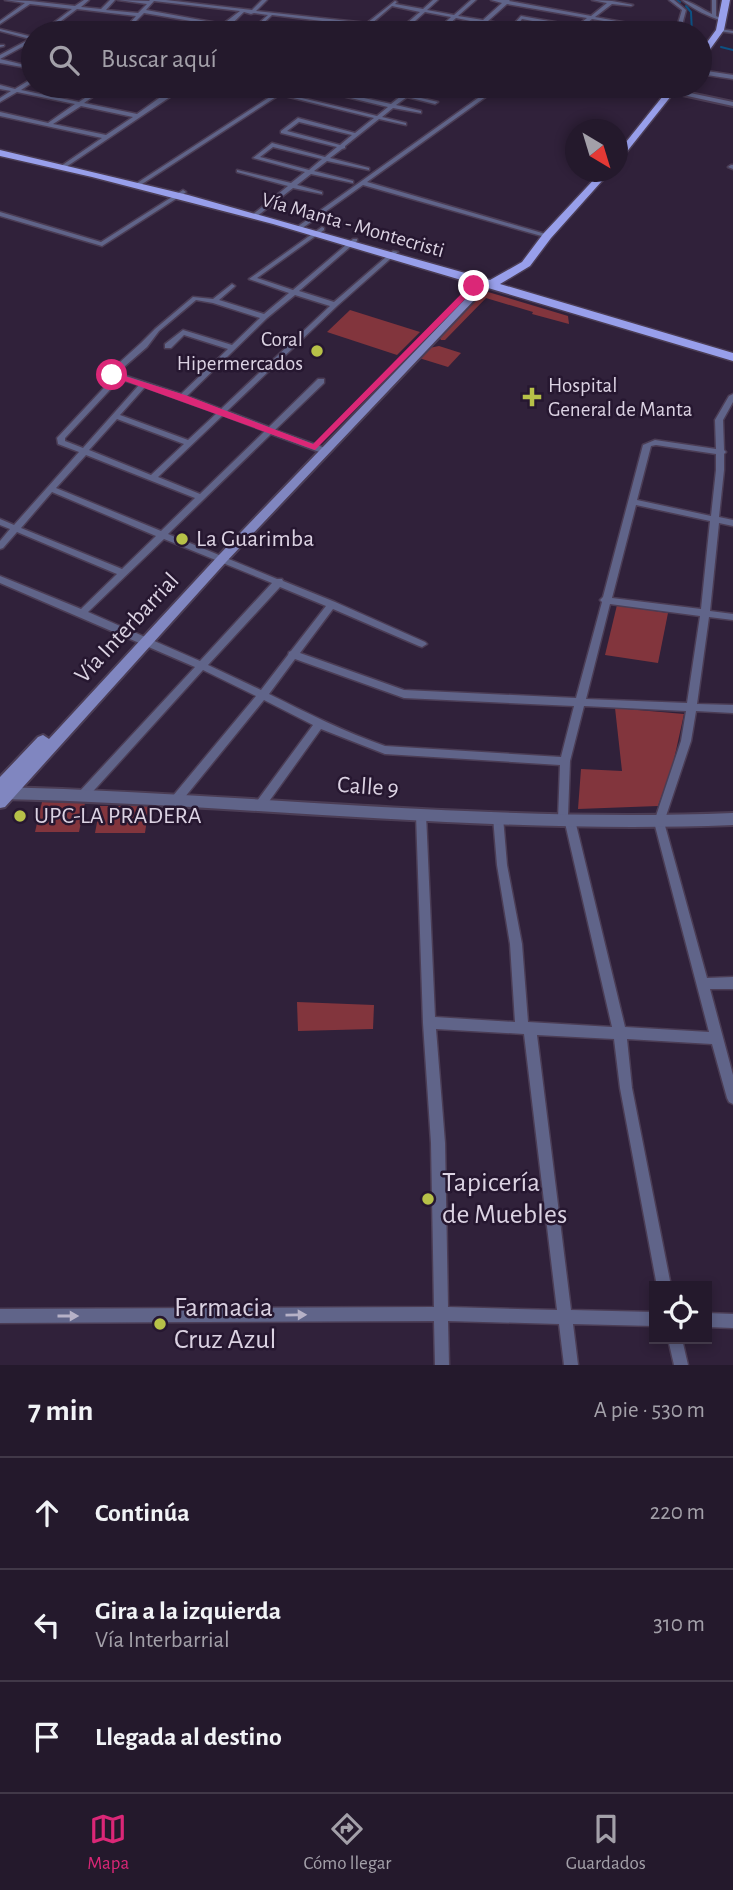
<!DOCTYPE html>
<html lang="es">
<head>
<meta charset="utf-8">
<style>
  body { margin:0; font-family:"Alegreya Sans",sans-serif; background:#302638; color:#f1f3f6 }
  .controls { position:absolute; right:21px; bottom:21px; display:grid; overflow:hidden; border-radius:0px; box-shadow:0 4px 10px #0003 }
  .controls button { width:63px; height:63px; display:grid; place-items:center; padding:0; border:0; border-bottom:2px solid #413848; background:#24192c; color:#f1f3f6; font:35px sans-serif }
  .compass { position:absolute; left:565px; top:119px; width:63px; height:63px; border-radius:50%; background:#24192c; box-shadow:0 4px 10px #0003; rotate:142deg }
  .stop { position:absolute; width:21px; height:21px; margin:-16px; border:5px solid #db2777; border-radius:50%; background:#fff }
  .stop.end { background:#db2777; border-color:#fff; box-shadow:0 2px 7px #0008 }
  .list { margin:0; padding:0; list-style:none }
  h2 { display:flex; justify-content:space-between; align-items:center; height:91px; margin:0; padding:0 28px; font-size:30px }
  h2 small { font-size:23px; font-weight:400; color:#a3a0a9 }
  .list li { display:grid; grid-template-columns:46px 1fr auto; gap:21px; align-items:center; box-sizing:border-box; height:112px; padding:0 28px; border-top:2px solid #413848 }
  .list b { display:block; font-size:26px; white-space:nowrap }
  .list p { margin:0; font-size:23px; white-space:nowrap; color:#a3a0a9 }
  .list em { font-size:23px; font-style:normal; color:#a3a0a9 }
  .icon { flex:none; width:38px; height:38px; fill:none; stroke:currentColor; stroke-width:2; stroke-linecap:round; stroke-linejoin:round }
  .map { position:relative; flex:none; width:733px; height:1365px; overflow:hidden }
  .search { position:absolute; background:#24192c; box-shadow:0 4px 10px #0003; left:21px; right:21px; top:21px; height:77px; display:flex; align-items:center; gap:18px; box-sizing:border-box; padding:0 24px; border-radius:38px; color:#a3a0a9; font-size:26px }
  .sheet { height:427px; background:#24192c }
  nav { display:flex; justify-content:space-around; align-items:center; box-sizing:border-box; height:98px; border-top:2px solid #413848; background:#24192c; font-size:19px; color:#a3a0a9 }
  nav a { display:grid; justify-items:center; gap:4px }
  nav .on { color:#db2777 }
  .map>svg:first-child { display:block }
  .green { fill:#82353d }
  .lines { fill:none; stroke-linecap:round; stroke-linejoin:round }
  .stream { stroke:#0c5183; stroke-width:2 }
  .minor-casing { stroke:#4b3d55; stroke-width:3 }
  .tertiary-casing { stroke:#4b3d55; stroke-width:4 }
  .secondary-casing { stroke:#4b3d55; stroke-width:4 }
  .primary-casing { stroke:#4b3d55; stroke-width:3 }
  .minor { fill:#606489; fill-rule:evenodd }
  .tertiary { fill:#606489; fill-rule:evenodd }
  .secondary { fill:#8086c0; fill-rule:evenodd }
  .primary { fill:#989feb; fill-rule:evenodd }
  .oneway { fill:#b6b1c7 }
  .route { fill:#db2777 }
  .poi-dot { fill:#b7c148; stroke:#261730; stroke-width:2.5 }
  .labels { text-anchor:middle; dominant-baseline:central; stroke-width:5; stroke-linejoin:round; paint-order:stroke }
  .far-street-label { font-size:21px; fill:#dbd2e2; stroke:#261730 }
  .far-poi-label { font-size:21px; fill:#dbd2e2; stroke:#261730; text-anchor:end }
  .poi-label { font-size:24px; fill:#dbd2e2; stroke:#261730; text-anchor:start }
  .street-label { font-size:24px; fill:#dbd2e2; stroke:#261730 }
  .near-poi-label { font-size:28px; fill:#dbd2e2; stroke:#261730; text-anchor:start }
</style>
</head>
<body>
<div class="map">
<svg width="733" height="1365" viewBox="0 0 733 1365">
  <rect width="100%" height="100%" fill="#30213a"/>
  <g class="green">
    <path d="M488,292L568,316L569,324L532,314L533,312L486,298L445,340H441L439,337L473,302Z"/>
    <path d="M350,310L420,332L397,355L327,332Z"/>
    <path d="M439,346L461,353L448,367L419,358L429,348Z"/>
    <path d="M617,605L668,613L658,663L605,655Z"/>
    <path d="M615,708L684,714L673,764L658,806L578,809L581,769L622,771Z"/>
    <path d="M42,802L85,803L79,832H35Z"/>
    <path d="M100,806H149L145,833H95Z"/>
    <path d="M297,1002L374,1005L373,1029L298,1031Z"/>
  </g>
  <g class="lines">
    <g class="stream">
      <path d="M677,0L680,2"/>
      <path d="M686,6L691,12L692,33"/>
      <path d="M721,47L733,50"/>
    </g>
    <defs>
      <g id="minor">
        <path d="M5,0L30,1L75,6L84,0H89L81,7L101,9L110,0H115L106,10L138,13L147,4L118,0L149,1L150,0H166L252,10L262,0H267L256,11L367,23L395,1L397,2L395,4L423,9L433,0H438L427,10L454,15L471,0H476L458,16L483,20L502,3L491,0H510L509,1L591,16L607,3L592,0L612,1L633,5L631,6L612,4L595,17L633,24L677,27L682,10L669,0H674L686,10L681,29L679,30L633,26L592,19L582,27L607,33L579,29L574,33H569L574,29L522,19L516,27L545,33H537L514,29L511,33H508L507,32L510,28L485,24L475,33H470L480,23L456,18L439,33H434L451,17L425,12L405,30L415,33H399L369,27L361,33H356L364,26L272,15L253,33H248L268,15L254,13L251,14L244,12C235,20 225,33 213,33L220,26L144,13L134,23L180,33H172L132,26L125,33H121L136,16L77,9L45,33H40L72,9L30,4L0,24V21L25,3ZM154,1L240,11L223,24L146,10ZM507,4L587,18L577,26L521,16L512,26L488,21ZM392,6L420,12L400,29L371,24Z"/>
        <path d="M682,0C689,0 703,10 712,14V0H716V16L724,20L722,21C708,16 694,10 682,0Z"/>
        <path d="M0,29L33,37V41L0,59V55L30,39L0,31Z"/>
        <path d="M720,29L733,31V33L718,31Z"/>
        <path d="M0,45H4V46L0,47Z"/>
        <path d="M29,51L33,52V54L27,53Z"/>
        <path d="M0,59L33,67V69L0,63Z"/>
        <path d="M700,70L733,75V79L700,74Z"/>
        <path d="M33,78V82L21,90L79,102L103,86H108L84,103L137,114L162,96L123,86H131L166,94L178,86H184L170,97L63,169L60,167L61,166L102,138L0,116V112L48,123L75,104L17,92L0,102V98L11,91L0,89V85L15,89ZM81,106L133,117L106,135L53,124Z"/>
        <path d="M287,86H293L139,186L134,185Z"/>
        <path d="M301,86H310L391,104L401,96L361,86H370L438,102L435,104L407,97L396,105L421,111V113L393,108L382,117L406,123V125L379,119L345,146V148L342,149L330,158L369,168V170L327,161L314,171L353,181V183L311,174L297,185L322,192V194L293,188L256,217H252V215L288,186L237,172V170L291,183L305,172L253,158L272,143L325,157L337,147L281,133V131L298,118L355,133L374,118L285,96V94L377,116L388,107ZM299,122L352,135L340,145L287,131ZM273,147L322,159L309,170L260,157Z"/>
        <path d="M495,86H501L367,182L549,235V237H545L363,185L301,229H297V227Z"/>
        <path d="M659,86H669L676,88L673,90Z"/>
        <path d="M731,165H733V169L728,167Z"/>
        <path d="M183,190L186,192L185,193L102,246L0,216V212L101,242Z"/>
        <path d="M322,227L324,228V230L257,278L293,290L353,239H357V241L299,291L334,302L393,251L398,252L337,306L227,411L269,427L318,379H324V383L275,430L328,449L329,451L328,453H322L271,434L168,534L277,579H282L283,581L335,602L425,642L427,644L422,647L419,646L333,609L300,653L404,690L576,698L602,602L600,600L603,597L643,445L655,440L716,449L715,420L729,396L733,394V402L723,420L724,450L726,452L724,454V470L719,517L733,520V526L719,523L710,611L733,614V620L709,617L697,704L733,705V713L696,711L691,741L664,822L707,978L733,977V989H710L733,1075V1104L729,1102L727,1098L712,1044L627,1039L632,1088L671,1286H657L620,1088L614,1039L537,1035L571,1310L654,1312V1326L573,1324L578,1365H564L559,1324L448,1321L449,1365H435L434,1321L0,1323V1309L434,1307L431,1143L423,1023L416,814L417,811L421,810L425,811L426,814L435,1017L515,1022L510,944L497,865L493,817L494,814L498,813L502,814L503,817L507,865L522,944L528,1022L612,1027L565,823L559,822L558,819L560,765L385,754L321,729L265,807L261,808L257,807L256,804L257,801L313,725L264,700L180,803L176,804L172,803L171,800L172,797L256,696L203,670L87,798L83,799L79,798L78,795L79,792L195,667L0,583V576L81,609L117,574L17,532L3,548L0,549V541L10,529L0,525V519L14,525L79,452L58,444L57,438L114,377L109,376V372L141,343L155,329L193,297L213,299L232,284L235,286L234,287L219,300L264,314L289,293L249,279ZM295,295L330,306L221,409L187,396L267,318ZM196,300L213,303L260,318L232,345L183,330L165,344V348H171L184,335L228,349L181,394L117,373L147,347L159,331ZM120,379L139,385L83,448L65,441V438ZM145,387L217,413L188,440L120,415ZM223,415L265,431L200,494L158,477ZM117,419L184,444L151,475L89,450ZM656,445L716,454V470L711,516L637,500L651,446ZM86,455L195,498L161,531L56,488ZM52,492L156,536L122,569L21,528ZM636,505L710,521L701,609L612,598ZM164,539L272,583L200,661L88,612ZM280,587L326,606L291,651L289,652L288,655L261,690L208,665ZM610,604L700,616L687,703L586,699ZM295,659L404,698L574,706L561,757L385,746C345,732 307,713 269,694ZM584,706L686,711L681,741L654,822L709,1032L625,1027L575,820L574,817L568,816L570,761ZM436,1029L524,1034L557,1310L448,1307L445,1143Z"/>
        <path d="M707,1313L733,1314V1328L707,1327Z"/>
        <path d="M668,1339H682L688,1365H674Z"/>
      </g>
      <g id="tertiary">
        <path d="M671,89L733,102V106L669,92L668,91Z"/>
        <path d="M0,787C244,793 489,823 733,813V825C489,835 244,804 0,799Z"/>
      </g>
      <path id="secondary" d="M486,283L494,285L479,295L226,562L5,807L0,808V777L38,737L43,735L49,739L218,556L473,291Z"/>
      <g id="primary">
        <path d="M722,0H730L724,30L703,59H700V52L716,30Z"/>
        <path d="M671,86H679L621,159L618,160V152Z"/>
        <path d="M0,150L188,195L490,280L522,262L543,234L601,172H610L551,238L530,266L500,284L733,353V361L273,224L92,177L0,156Z"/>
      </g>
    </defs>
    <use href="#minor" class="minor-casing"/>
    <use href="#tertiary" class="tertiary-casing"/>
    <use href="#secondary" class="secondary-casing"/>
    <use href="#primary" class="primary-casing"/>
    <use href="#minor" class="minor"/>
    <use href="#tertiary" class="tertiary"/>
    <use href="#secondary" class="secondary"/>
    <use href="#primary" class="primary"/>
  </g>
  <defs><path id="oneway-solid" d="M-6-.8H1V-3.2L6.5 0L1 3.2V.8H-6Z" transform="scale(1.75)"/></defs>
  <g class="oneway">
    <use href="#oneway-solid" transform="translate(296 1315) rotate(-1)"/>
    <use href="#oneway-solid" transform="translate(68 1316)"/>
  </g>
  <path class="route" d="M471,284L478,286L315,450L108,375L115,373L185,395L313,444Z"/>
  <g class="poi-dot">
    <circle cx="317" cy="351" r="7"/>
    <path d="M528.5 386.5h7v7h7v7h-7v7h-7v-7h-7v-7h7z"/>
    <circle cx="182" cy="539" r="7"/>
    <circle cx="20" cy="816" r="7"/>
    <circle cx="428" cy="1199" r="7"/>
    <circle cx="160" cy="1324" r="7"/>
  </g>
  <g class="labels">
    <g class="far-street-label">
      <text transform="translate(353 225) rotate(16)">Vía Manta - Montecristi</text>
    </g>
    <g class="far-poi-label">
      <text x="303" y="339">Coral<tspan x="303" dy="24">Hipermercados</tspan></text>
      <text x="548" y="385" text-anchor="start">Hospital<tspan x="548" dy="24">General de Manta</tspan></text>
    </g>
    <g class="poi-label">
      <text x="196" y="539">La Guarimba</text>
      <text x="34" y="816">UPC-LA PRADERA</text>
    </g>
    <g class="street-label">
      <text transform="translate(127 628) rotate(-47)">Vía Interbarrial</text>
      <text transform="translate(368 787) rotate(4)">Calle 9</text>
    </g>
    <g class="near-poi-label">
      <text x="442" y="1183">Tapicería<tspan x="442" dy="32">de Muebles</tspan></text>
      <text x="174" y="1308">Farmacia<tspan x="174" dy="32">Cruz Azul</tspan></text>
    </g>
  </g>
</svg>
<div class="controls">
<button><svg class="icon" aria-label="locate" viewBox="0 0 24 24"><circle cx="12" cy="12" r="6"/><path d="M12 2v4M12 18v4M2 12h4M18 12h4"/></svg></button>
</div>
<svg class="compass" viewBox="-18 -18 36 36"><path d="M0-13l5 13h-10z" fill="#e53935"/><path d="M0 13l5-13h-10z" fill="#a3a0a9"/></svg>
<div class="stop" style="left:112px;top:375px"></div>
<div class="stop end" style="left:474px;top:286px"></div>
<div class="search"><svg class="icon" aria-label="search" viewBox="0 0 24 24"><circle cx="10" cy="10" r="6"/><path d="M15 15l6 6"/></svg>Buscar aquí</div>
</div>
<section class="sheet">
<h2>7 min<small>A pie · 530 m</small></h2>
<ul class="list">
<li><svg class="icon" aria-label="ahead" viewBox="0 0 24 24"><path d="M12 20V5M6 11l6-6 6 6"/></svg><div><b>Continúa</b></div><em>220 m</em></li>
<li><svg class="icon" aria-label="left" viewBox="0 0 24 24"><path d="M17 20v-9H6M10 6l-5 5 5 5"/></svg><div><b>Gira a la izquierda</b><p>Vía Interbarrial</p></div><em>310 m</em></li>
<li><svg class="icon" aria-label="arrive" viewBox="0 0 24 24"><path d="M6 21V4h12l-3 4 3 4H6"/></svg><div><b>Llegada al destino</b></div></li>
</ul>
</section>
<nav>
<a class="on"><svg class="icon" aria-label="map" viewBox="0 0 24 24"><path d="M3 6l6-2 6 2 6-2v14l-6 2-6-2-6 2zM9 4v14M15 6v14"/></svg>Mapa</a>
<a><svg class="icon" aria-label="directions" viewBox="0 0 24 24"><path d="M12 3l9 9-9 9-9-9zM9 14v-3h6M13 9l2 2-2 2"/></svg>Cómo llegar</a>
<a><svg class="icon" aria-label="saved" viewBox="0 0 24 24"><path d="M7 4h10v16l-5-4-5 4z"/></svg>Guardados</a>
</nav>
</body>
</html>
